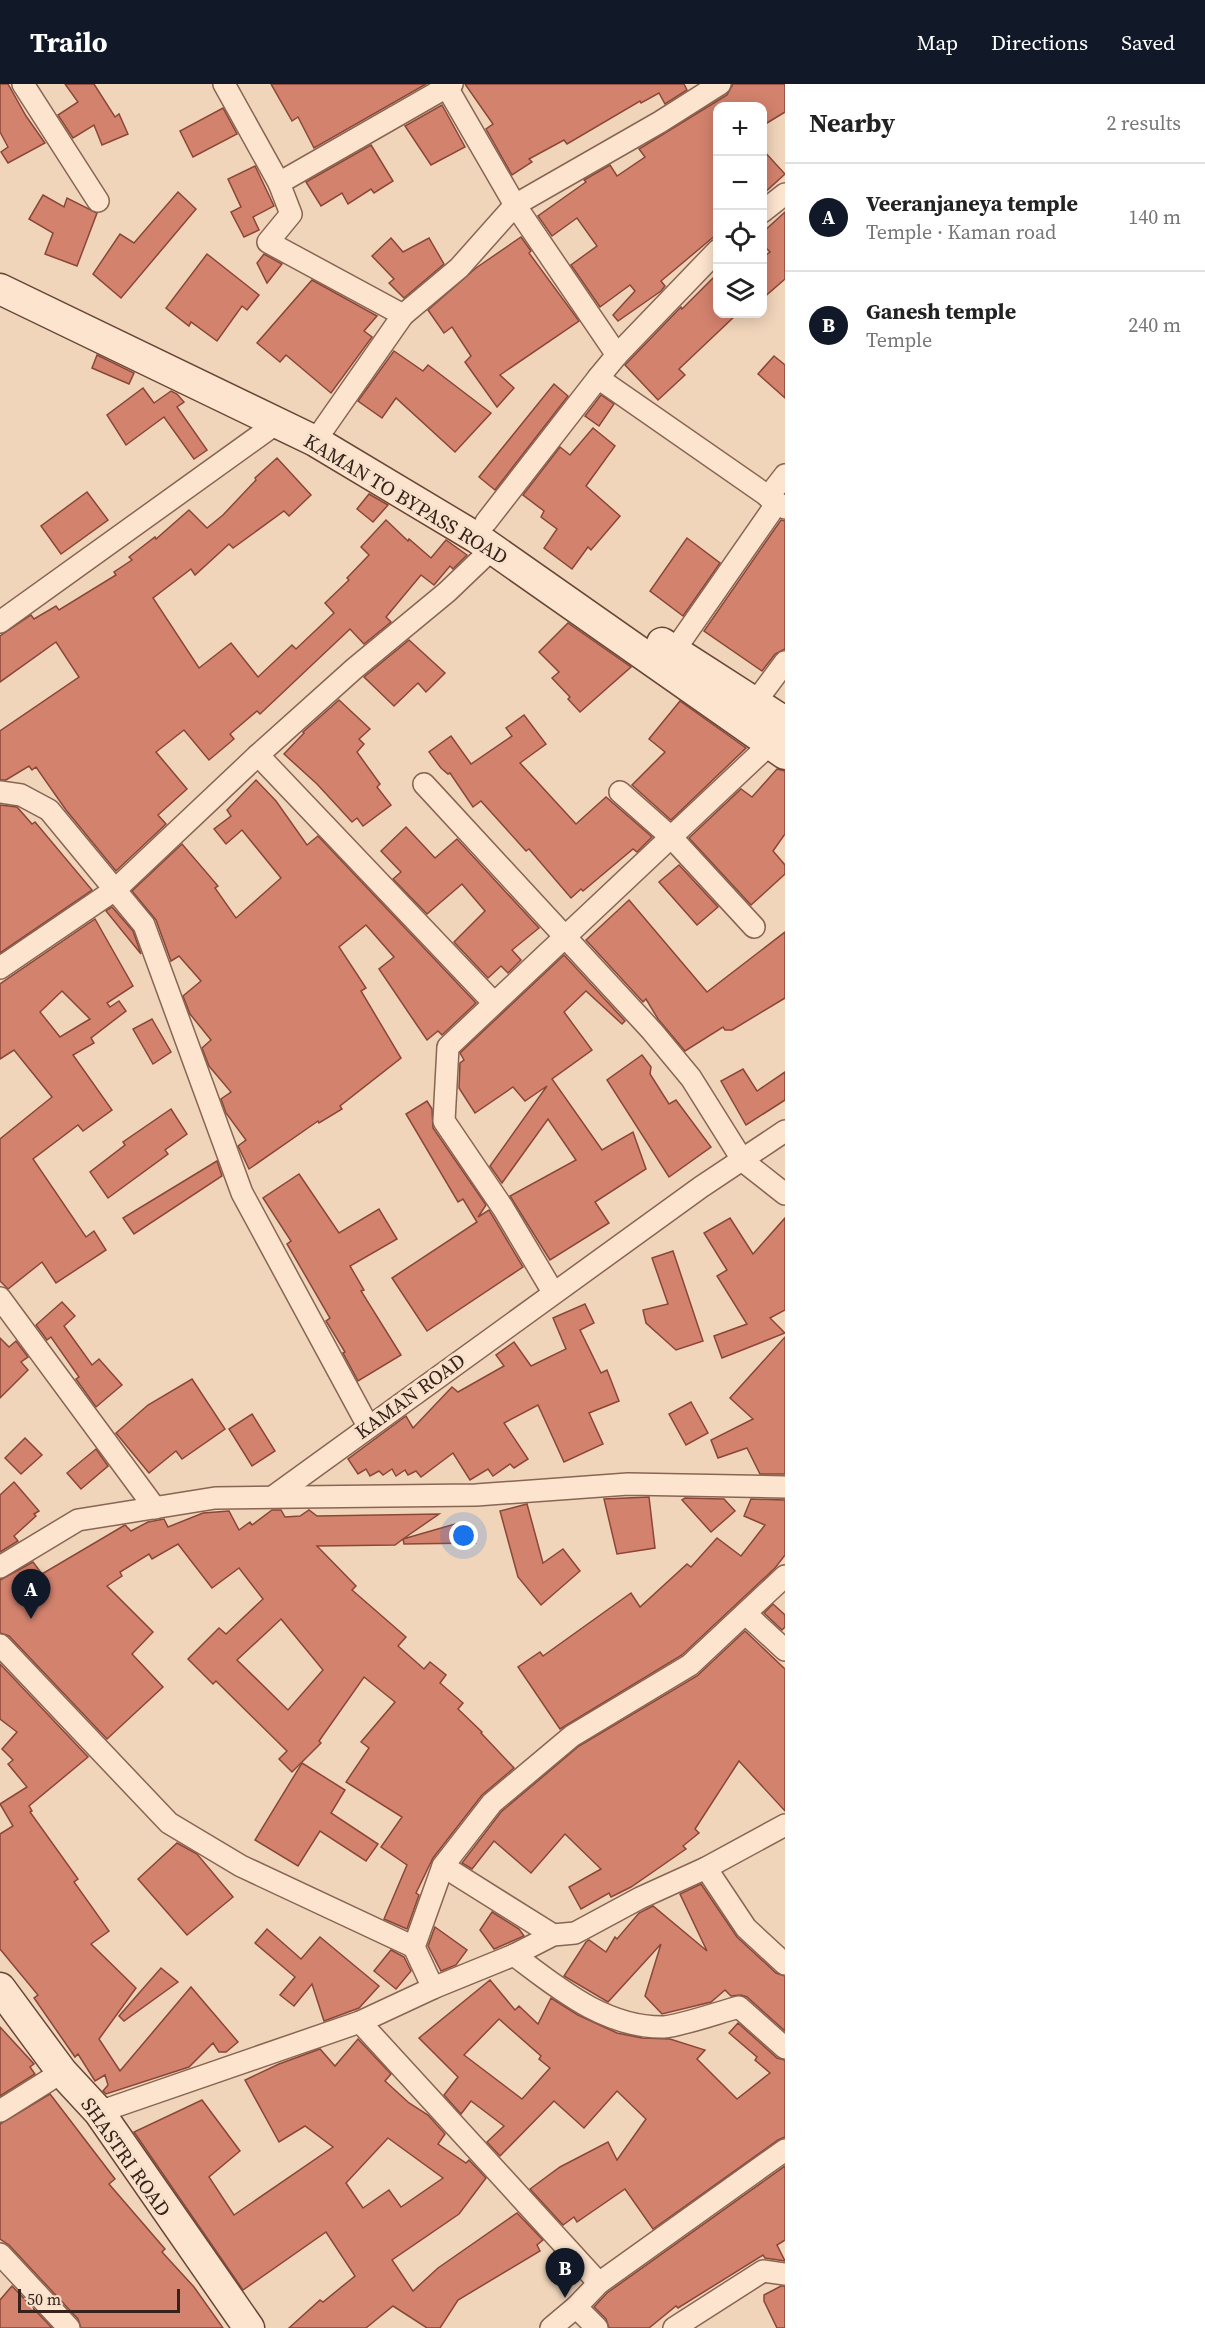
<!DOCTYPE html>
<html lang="en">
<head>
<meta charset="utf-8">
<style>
  body { margin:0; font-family:"Source Serif 4",serif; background:#f6f6f6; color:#222 }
  .controls { position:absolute; right:18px; top:18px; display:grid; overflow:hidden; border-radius:12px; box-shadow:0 3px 15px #0003 }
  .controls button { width:54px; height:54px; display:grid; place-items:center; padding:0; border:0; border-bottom:2px solid #e0e0e0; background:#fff; color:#222; font:30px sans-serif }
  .scale { position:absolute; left:18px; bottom:15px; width:162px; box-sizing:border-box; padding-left:6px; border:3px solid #36221a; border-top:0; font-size:16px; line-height:21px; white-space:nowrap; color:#36221a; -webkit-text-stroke:4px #f8e1ca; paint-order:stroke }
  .you { position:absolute; left:464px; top:1452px; width:21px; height:21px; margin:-15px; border:4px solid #fff; border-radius:50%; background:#1a73e8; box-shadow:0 0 0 9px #1a73e833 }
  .badge { display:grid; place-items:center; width:39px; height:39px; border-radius:50%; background:#111827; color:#fff; font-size:20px; font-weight:700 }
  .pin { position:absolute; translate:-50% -50px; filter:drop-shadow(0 2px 3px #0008) }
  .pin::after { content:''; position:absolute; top:32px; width:21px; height:18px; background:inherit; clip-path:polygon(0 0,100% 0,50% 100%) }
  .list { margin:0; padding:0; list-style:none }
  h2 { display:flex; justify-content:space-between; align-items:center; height:78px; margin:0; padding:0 24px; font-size:26px }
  h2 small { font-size:20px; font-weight:400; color:#767676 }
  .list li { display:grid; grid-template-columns:39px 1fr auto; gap:18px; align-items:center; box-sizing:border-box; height:108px; padding:0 24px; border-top:2px solid #e0e0e0 }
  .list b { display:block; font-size:22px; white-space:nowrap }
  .list p { margin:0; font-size:20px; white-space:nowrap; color:#767676 }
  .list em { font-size:20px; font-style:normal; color:#767676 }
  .icon { flex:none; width:33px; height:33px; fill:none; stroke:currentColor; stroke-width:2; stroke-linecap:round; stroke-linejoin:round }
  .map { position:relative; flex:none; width:785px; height:2244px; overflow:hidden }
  header { display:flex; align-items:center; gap:36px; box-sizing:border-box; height:84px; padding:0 30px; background:#111827; color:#fff }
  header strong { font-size:28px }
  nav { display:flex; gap:33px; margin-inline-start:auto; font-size:21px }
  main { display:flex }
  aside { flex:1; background:#fff }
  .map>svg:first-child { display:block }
  .building { fill:#d3826d; stroke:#8a4737; stroke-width:1.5; fill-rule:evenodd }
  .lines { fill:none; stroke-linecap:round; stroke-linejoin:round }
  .street-casing { stroke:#896553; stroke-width:24 }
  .secondary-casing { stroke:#6a4637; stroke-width:33 }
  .street { stroke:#fce4ce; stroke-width:21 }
  .secondary { stroke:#fce4ce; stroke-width:30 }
  .labels { text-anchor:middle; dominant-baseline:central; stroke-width:6; stroke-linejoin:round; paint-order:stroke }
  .street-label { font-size:20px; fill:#36221a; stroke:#f8e1ca }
</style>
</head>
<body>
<header>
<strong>Trailo</strong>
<nav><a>Map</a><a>Directions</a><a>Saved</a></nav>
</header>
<main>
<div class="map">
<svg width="785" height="2244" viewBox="0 0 785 2244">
  <rect width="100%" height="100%" fill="#f1d5ba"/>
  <g class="building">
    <path d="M0,0H8L26,32L45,59L8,79L1,68L8,63L0,48Z"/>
    <path d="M65,0H94L115,33L119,30L128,50L102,61L94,41L73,54L58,31L78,18Z"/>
    <path d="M271,0H426L314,64L298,33L292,37Z"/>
    <path d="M465,0H684L687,6L665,20L659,9L641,19L640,17L567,60L564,56L529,75L532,78L512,91L486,45L493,40Z"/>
    <path d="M733,0H785V28L762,42V22H717V150L661,197L665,202L661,207L618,237L613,231L635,207L630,201L600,223L571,181L597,162L577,134L552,152L538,132L586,98L584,96L610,81L617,92L645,73L639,65L727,11Z"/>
    <path d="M442,21L465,63L431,81L405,42Z"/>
    <path d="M223,24L237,50L193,73L180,47Z"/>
    <path d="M371,61L393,97L374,109L371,105L348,120L342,109L321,122L306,98Z"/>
    <path d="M762,65L785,90L762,111Z"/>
    <path d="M255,82L274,122L253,133L259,146L244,153L231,128L241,123L228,95Z"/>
    <path d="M178,108L196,125L121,214L93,190L120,150L134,159Z"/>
    <path d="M43,111L64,123L67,114L97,129L77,182L45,170L53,149L29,135Z"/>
    <path d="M785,128V195L762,215V174L770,168L762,160V149Z"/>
    <path d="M521,153L531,167L529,169L579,237L500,291L514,304L497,323L465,278L471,272L452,243L444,249L428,226L476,184Z"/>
    <path d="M391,154L403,168L429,154L444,180L404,214L389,199L394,195L372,172Z"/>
    <path d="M207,170L259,211L247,226L242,222L217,257L191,238L189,242L166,224Z"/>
    <path d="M264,170L282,180L267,199L257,179Z"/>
    <path d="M717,190V230H737L679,285L685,291L658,316L625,281L681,223L682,225Z"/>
    <path d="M312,196L377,232L364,247L372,253L331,309L286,271L280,278L257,259Z"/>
    <path d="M394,267L423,287L428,281L491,329L455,368L396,314L382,334L358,317Z"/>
    <path d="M97,271L134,289L129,300L92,284Z"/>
    <path d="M774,272L785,281V314L758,290Z"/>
    <path d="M554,300L568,312L495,406L479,393Z"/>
    <path d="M143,304L154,319L171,307L177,310L184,318L177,323L207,366L194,375L164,333L126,361L107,331Z"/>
    <path d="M601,311L614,320L599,342L585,332Z"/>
    <path d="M593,344L615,362L586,402L620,432L591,466L588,463L572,485L544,464L557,445L541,433L544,427L523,411L560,363L570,371Z"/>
    <path d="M277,374L311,411L289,432L284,427L233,464L229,460L195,491L191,485L153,514L199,584L231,559L258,593L292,561L296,565L334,529L325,519L349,496L347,494L369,471L361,463L386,436L408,457L409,455L431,474L446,456L467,471L453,485L450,482L434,501L421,491L386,533L391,538L364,560L350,545L260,630L257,627L230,650L234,655L209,676L184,646L156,668L187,705L158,731L166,740L116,787L66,726L36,683L32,686L29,682L6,696H0V647L79,593L56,558L0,598V552L31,531L34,535L56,522L59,526L116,491L114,488L132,476L129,473L155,453L156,455L189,426L207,444L223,431L256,396L255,394Z"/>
    <path d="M87,408L108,436L61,470L41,442Z"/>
    <path d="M369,410L388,421L373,438L357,425Z"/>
    <path d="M781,436L785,437V565L775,570L762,587L704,547Z"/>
    <path d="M687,454L720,479L683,532L650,507Z"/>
    <path d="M568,539L631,583L580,628L568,615L570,613L552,594L559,588L539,568Z"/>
    <path d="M409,556L445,589L426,608L418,599L394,622L364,593Z"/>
    <path d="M339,616L370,645L359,655L364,660L357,668L380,700L377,703L391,721L363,742L357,734L352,738L317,700L284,670L304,649L303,648Z"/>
    <path d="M680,617L746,664L671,736L632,701L665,668L649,655Z"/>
    <path d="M524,631L546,660L520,679L576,740L606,713L652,753L637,768L633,765L583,807L581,805L571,814L529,765L526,767L481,717L473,723L450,689L448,690L441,684L429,668L451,652L471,680L512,652L506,644Z"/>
    <path d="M777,685L785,687V750L773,767L785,781V790L751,821L689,754L741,705L752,713Z"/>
    <path d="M256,696L276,717L307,761L318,752L476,919L442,951L438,947L427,956L379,885L394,873L366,841L339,863L366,904L361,907L401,974L340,1022L342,1025L319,1039L318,1037L249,1085L238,1062L246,1056L226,1029L221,1015L231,1008L209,982L202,964L211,956L190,930L183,912L201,897L179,872L171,877L156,836L132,807L182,760L218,802L215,804L236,834L281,794L242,746L226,760L214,745L231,732L227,726Z"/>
    <path d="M0,721L17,723L32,740L35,738L92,806L0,869Z"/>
    <path d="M406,743L435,774L457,755L539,844L512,866L521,876L508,889L501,882L488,894L454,858L485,827L462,800L427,830L393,795L401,788L381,767Z"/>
    <path d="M679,781L718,823L697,841L659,798Z"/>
    <path d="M629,816L707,908L785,848V914L732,946H725L723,943L685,967L658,935L646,915L643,918L586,856Z"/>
    <path d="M112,823L133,847L141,870L106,827Z"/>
    <path d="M95,835L133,902L107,919L110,923L119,917L126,927L91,954L94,959L73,971L112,1026L83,1047L78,1041L33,1075L86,1153L94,1147L106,1166L56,1199L42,1178L8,1205L0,1197V1055L52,1013L14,966L0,975V900ZM62,907L90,935L60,953L40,928Z"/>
    <path d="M564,871L625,937L622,940L586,907L564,928L592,966L552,995L602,1066L633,1048L646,1085L595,1118L609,1139L550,1176L510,1112L576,1076L548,1035L502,1099L490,1082L547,1002L525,1017L513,1003L475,1029L459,1004L460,979L464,976L460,969Z"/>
    <path d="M152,935L171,968L153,980L133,945Z"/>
    <path d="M642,971L651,983L650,990L669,1020L676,1016L711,1063L669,1093L607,996Z"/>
    <path d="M743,985L757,1007L785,988V1016L746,1041L721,997Z"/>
    <path d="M427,1017L432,1025L433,1044L486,1121L478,1133L489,1126L523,1183L427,1247L392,1194L477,1138L463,1115L458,1118L406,1030Z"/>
    <path d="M171,1025L187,1050L165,1066L168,1070L108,1114L90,1088L125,1061L123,1058Z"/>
    <path d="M217,1077L222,1092L134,1150L123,1134Z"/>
    <path d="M299,1090L339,1149L379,1125L397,1155L350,1182L364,1206L361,1207L401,1271L358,1297L343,1269L345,1268L326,1237L330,1234L287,1160L291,1157L263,1114Z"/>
    <path d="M730,1134L753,1170L785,1134V1226L770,1234L785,1249L722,1274L714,1252L747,1240L717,1192L727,1186L704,1149Z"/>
    <path d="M673,1167L703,1257L676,1266L646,1239L643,1226L668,1220L652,1174Z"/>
    <path d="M62,1218L75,1232L64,1242L92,1281L99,1275L122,1301L96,1323L76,1295L79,1293L51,1253L47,1256L36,1241Z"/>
    <path d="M585,1220L594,1239L580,1246L601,1289L607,1286L619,1317L589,1329L603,1360L564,1378L538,1321L504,1339L528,1375L514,1384L510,1380L493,1392L488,1385L470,1396L453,1369L421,1393L416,1387L408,1391L405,1386L396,1392L392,1385L383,1391L379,1387L370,1392L366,1385L358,1390L348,1375L406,1332L413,1344L452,1303L458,1308L504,1282L496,1271L514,1258L531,1282L566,1265L553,1234Z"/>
    <path d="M785,1253V1390H760L747,1364L718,1374L711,1356L753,1335L730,1314Z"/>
    <path d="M0,1254L9,1263L16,1257L28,1273L21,1278L28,1286L0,1314Z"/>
    <path d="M192,1295L225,1345L182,1375L176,1367L149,1389L116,1349L148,1321Z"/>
    <path d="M691,1318L708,1349L686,1361L669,1330Z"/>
    <path d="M252,1330L275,1367L252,1382L229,1345Z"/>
    <path d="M25,1354L42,1371L21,1390L5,1374Z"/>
    <path d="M96,1365L108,1382L81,1405L67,1389Z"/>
    <path d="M14,1398L39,1427L34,1430L36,1432L14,1452L18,1457L0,1468V1411Z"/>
    <path d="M649,1413L655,1464L617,1470L604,1415Z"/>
    <path d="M685,1414L724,1415L735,1427L711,1448L682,1416Z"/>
    <path d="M751,1415L785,1416V1471L775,1484L682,1571L560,1645L518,1583L540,1568L543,1572L631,1509L640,1523L687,1480L691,1483L717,1454L741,1472L765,1441L744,1432Z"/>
    <path d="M527,1420L543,1479L563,1465L580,1487L541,1521L518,1493L500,1427Z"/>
    <path d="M272,1426H281L285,1433L300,1432L309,1426L317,1432L439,1430L403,1455L455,1440L475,1459L404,1460L403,1455L395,1461L317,1462L356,1502L352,1506L406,1553L398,1562L424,1585L430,1578L446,1591L440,1599L463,1619L458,1625L482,1648L481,1649L514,1684L482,1711L433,1774L416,1809L419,1811L407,1845L384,1835L407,1781L381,1763L402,1733L346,1698L369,1664L361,1658L395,1618L364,1593L319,1657L321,1659L292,1688L279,1675L287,1667L216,1597L213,1600L188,1575L219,1544L226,1550L263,1515L239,1484L212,1504L178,1460L152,1475L149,1470L120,1488L122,1492L107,1502L153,1548L132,1570L163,1603L107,1655L9,1552L0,1549V1496L33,1478L42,1490L125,1441L131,1447L148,1438L164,1435L168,1443L203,1429L229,1427L239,1446L250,1438L252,1441ZM281,1535L323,1586L288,1626L237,1576Z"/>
    <path d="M773,1520L785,1531V1543L782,1546L764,1529Z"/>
    <path d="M745,1547L785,1585V1727L739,1677L695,1745L699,1749L683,1762L686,1765L631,1803L611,1813L609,1809L581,1825L569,1803L601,1785L565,1750L531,1789L494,1757L472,1785L462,1779L501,1728L579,1662L697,1592Z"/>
    <path d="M0,1580L88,1673L29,1722L32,1727L30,1728L78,1795L74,1798L109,1847L91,1860L136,1904L99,1955L120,1987L191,1903L238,1958L226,1968H219L213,1959L189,1983L106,2010L103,2007L108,2001L105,1991L95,1997L78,1970L75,1973L34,1914L38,1911L0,1865V1750L13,1742L0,1720L27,1703L8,1680L13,1676L2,1665L17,1648L0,1635Z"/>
    <path d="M302,1679L345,1706L331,1729L378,1760L366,1777L320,1747L298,1782L255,1756Z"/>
    <path d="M177,1759L197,1770L233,1813L187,1851L138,1795Z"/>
    <path d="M701,1800L737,1853L776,1889L785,1892V1947L747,1913L741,1911L731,1912L725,1906L711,1918L662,1930L645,1912L661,1860L608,1918L564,1892L586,1858L589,1856L606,1868L615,1853L617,1855L639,1829L653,1822L707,1867L680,1810Z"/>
    <path d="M492,1828L519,1845L524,1852L494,1865L480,1846Z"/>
    <path d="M435,1843L467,1866L456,1881L441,1887L428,1862Z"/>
    <path d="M267,1845L301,1875L320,1853L379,1902L359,1924L324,1937L312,1900L294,1922L280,1911L295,1893L255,1859Z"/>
    <path d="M391,1866L404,1873L411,1887L396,1905L374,1887Z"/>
    <path d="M161,1884L178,1898L124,1937L119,1932Z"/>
    <path d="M490,1896L515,1926L519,1922L538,1940L551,1914L578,1931L617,1949L642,1954L670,1955L705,1966L697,1975L737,2015L770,1989L755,1976L757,1973L729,1949L738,1939L777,1974L785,1976V2053L778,2056L653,2145L625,2105L577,2138L574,2133L563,2141L530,2105L560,2083L608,2058L617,2076L646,2035L617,2007L584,2044L554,2017L500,2072L487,2058L504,2042L471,2017L461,2030L444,2011L458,1993L419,1954ZM499,1935L541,1972L539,1975L550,1984L522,2015L464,1971Z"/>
    <path d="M0,1943L34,1980L30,1983L35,1990L0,2012Z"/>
    <path d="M358,1955L391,1990L385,1997L409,2019L428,2031L445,2050L438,2060L466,2079L469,2076L486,2094L459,2130L392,2176L413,2207L438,2184L517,2129L543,2156L537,2161L540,2167L458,2216L440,2244H427L393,2222L366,2244H289L320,2216L323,2218L355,2192L326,2148L243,2206L134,2048L202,2016L240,2067L209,2093L234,2131L333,2063L305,2042L279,2058L245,1996L279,1980L320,1965L335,1982ZM388,2054L443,2094L401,2123L389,2106L363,2124L346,2099Z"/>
    <path d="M50,2010L115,2095L109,2100L165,2165L162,2168L194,2203L223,2244H81L78,2235L9,2161L0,2155V2040Z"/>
    <path d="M785,2082V2156L777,2161L785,2177L765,2174L763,2171L678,2224L676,2222L649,2244H609L606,2235L594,2223L607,2209Z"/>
    <path d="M12,2202L52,2244H0V2216Z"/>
    <path d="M781,2202H785V2244H777L764,2217V2211Z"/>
  </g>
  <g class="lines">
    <defs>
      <g id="street">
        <path d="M23,0L98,117"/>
        <path d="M224,0L279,99L291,130L268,158L403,231"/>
        <path d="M445,0L515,121L617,271L598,294"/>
        <path d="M279,99L452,0"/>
        <path d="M762,128L785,110"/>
        <path d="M617,271L718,166"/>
        <path d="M315,357L403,231L459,184L515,121L660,38L720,0"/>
        <path d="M768,413L785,391"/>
        <path d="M486,438L598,294L785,424"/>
        <path d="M0,538L277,339"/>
        <path d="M667,577L777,419"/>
        <path d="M748,628L785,578"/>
        <path d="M258,671L494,919"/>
        <path d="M424,700L652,947L691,994L743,1077L785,1110"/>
        <path d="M0,708L21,711L49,726L144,841L242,1109L368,1342"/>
        <path d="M620,708L672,754L754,843"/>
        <path d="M0,884L116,805L258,671L355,584L447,508L492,465"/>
        <path d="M553,1208L503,1124L444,1037L448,963L770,660"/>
        <path d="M0,1214L155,1424"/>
        <path d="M274,1412L701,1103L785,1047"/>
        <path d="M0,1483L78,1436L215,1414L476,1411L628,1400L785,1403"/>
        <path d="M746,1530L785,1566"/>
        <path d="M0,1561L169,1739L241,1782L414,1863"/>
        <path d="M443,1782L553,1851"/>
        <path d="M706,1784L746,1844L785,1880"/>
        <path d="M514,1871C558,1904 605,1944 664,1943C680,1942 720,1928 739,1923L785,1964"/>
        <path d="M433,1904L414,1863L443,1782L492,1719L572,1652L690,1581L785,1492"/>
        <path d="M360,1938L599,2199"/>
        <path d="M0,2027L62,1988"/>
        <path d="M99,2028L360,1938L433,1904L514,1871L553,1851L575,1849L640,1814L706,1784L785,1741"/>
        <path d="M0,2170L69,2244"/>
        <path d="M576,2223L597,2244"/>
        <path d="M551,2244L576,2223L599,2199L785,2066"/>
        <path d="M674,2244L763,2187L785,2190"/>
      </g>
      <g id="secondary">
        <path d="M0,205L315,357L477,454L785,670"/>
        <path d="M662,559L785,638"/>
        <path d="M0,1904L62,1988L99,2028L249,2244"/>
      </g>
    </defs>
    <use href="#street" class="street-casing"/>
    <use href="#secondary" class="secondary-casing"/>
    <use href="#street" class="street"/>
    <use href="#secondary" class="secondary"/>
  </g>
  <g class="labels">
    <g class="street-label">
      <text transform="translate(406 415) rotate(31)">KAMAN TO BYPASS ROAD</text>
      <text transform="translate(410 1312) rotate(-36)">KAMAN ROAD</text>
      <text transform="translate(126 2073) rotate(55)">SHASTRI ROAD</text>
    </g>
  </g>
</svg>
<div class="controls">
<button>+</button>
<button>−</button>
<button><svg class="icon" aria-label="locate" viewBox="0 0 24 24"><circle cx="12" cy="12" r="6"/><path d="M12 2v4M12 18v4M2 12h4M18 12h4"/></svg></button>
<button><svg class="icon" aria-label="layers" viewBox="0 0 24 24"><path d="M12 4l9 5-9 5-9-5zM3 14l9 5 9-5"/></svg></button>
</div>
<div class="scale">50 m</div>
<div class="you"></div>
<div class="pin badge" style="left:31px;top:1535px">A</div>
<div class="pin badge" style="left:565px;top:2214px">B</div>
</div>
<aside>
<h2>Nearby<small>2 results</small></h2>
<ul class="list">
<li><span class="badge">A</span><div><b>Veeranjaneya temple</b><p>Temple · Kaman road</p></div><em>140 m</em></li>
<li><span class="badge">B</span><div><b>Ganesh temple</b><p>Temple</p></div><em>240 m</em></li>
</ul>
</aside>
</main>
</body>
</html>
